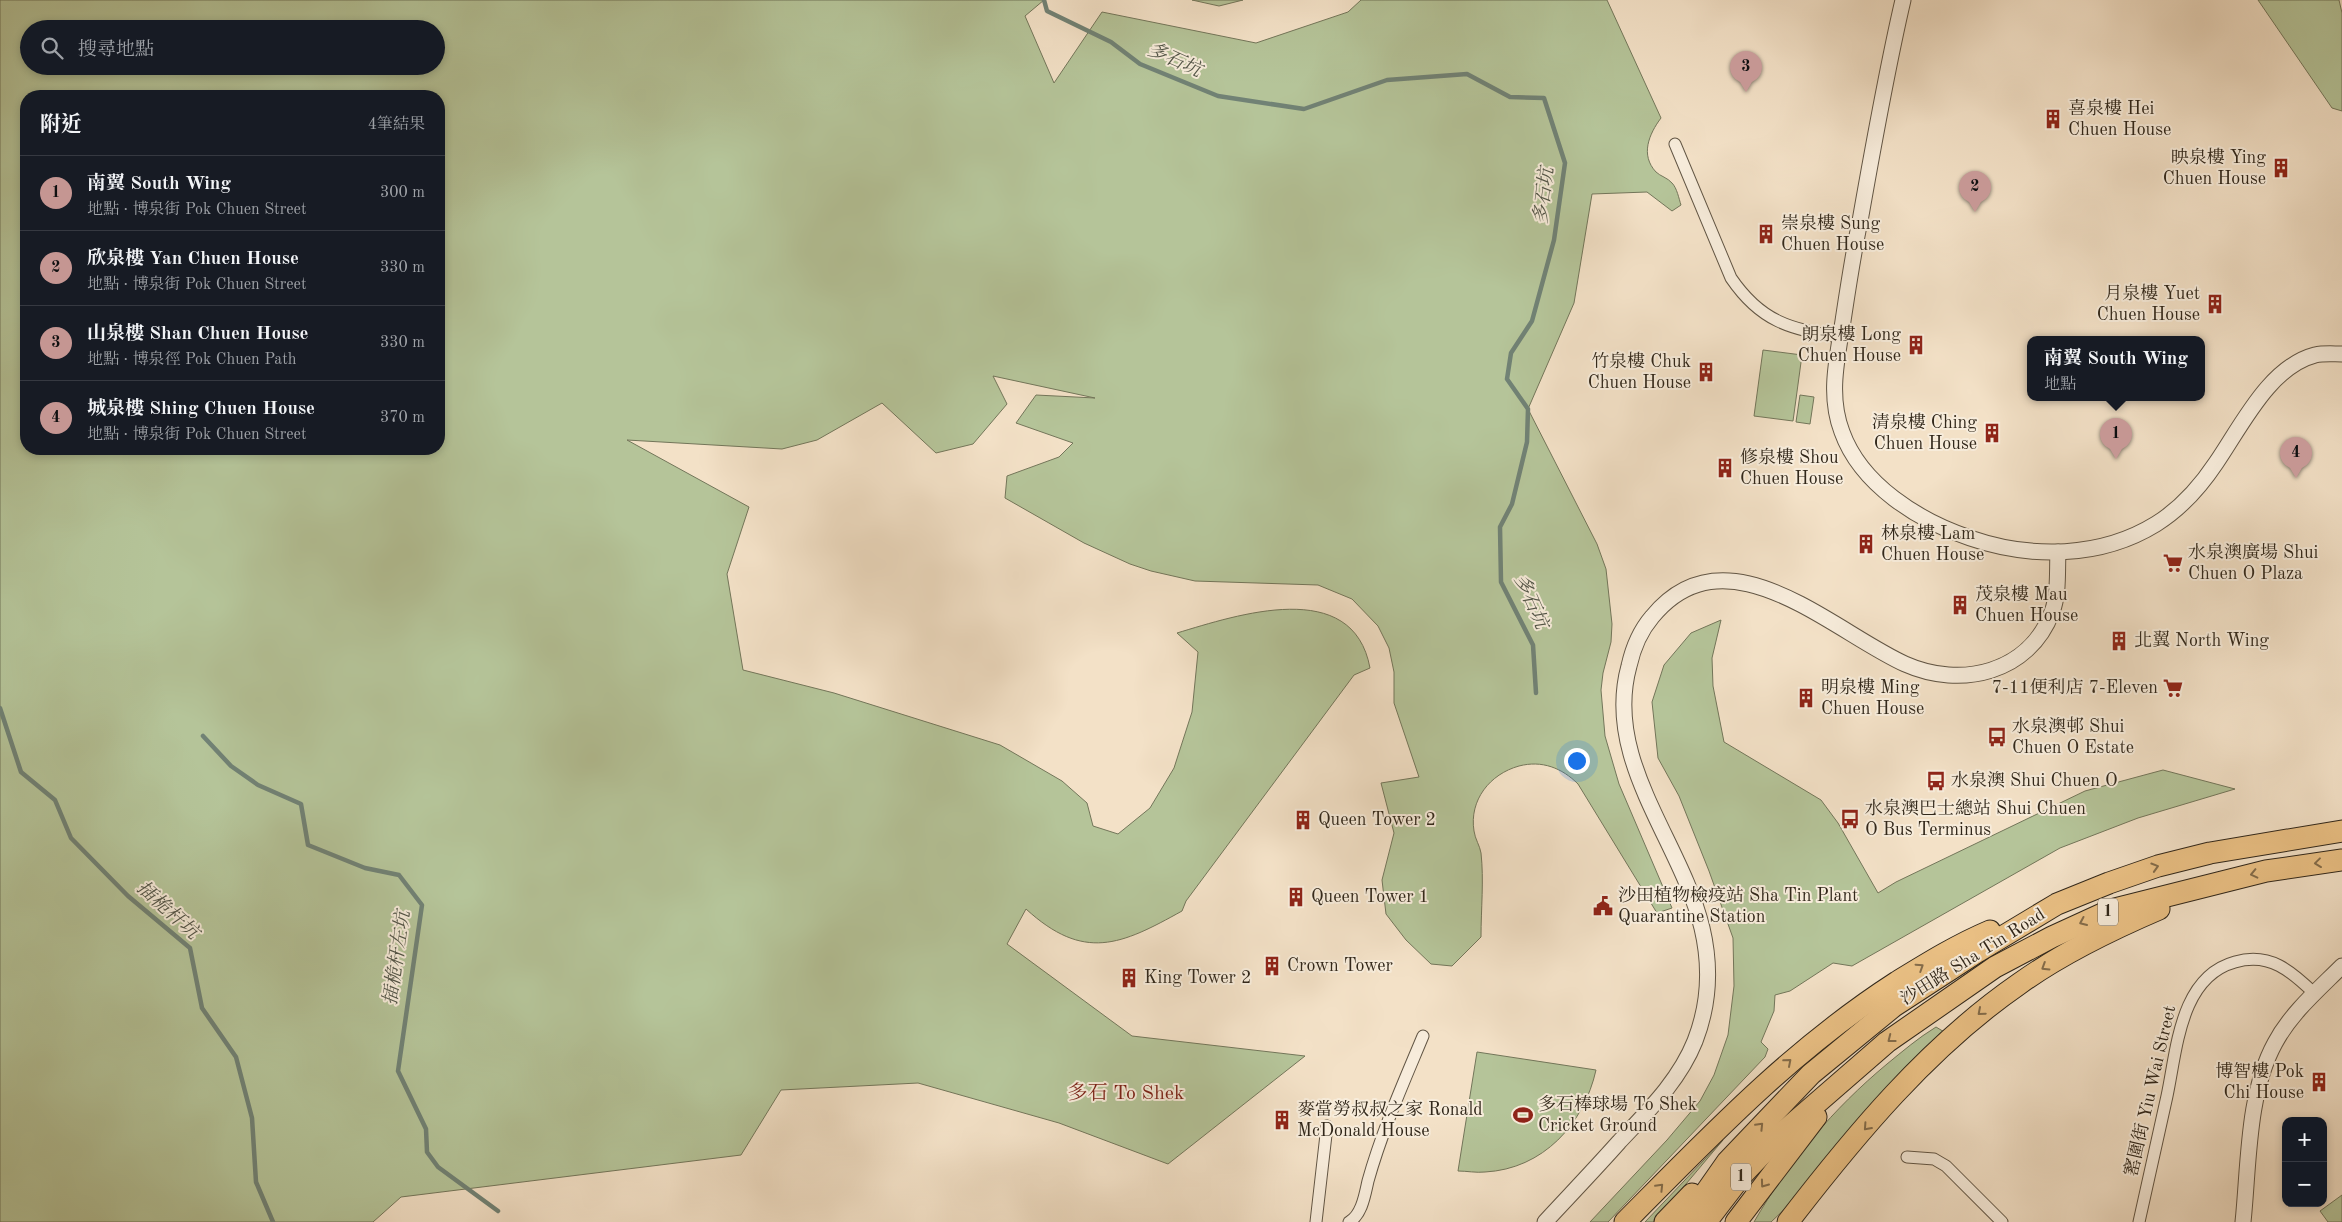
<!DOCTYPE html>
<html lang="zh-TW">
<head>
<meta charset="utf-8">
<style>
  body { margin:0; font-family:"Old Standard TT","Noto Serif TC",serif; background:#242831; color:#f1f3f6 }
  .controls { position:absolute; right:15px; bottom:15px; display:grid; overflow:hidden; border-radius:10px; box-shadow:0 2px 8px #0003 }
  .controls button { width:45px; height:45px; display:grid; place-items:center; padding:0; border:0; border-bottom:1px solid #363941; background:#171b24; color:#f1f3f6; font:25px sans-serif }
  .you { position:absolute; left:1576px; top:760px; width:18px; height:18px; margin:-12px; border:4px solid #fff; border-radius:50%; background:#1a73e8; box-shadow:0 0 0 8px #1a73e833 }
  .badge { display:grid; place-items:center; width:32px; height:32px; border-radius:50%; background:#c59692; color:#111; font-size:16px; font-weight:700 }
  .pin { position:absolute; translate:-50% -41px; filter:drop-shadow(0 1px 2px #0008) }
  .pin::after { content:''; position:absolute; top:26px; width:18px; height:15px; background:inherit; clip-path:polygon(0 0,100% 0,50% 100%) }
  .popup { position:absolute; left:2027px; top:336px; width:178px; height:65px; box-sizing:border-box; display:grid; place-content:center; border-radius:10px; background:#171b24; filter:drop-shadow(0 1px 4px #0005); font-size:16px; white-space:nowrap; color:#9ea1a6 }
  .popup b { font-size:19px; color:#f1f3f6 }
  .popup::after { content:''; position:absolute; left:50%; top:100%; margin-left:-10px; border:10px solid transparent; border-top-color:#171b24 }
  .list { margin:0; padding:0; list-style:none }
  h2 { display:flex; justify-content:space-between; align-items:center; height:65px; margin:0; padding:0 20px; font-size:21px }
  h2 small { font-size:16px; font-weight:400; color:#9ea1a6 }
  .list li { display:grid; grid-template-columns:32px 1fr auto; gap:15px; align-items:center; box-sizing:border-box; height:75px; padding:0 20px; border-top:1px solid #363941 }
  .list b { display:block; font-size:19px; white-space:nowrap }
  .list p { margin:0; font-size:16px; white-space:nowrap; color:#9ea1a6 }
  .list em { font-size:16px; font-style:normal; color:#9ea1a6 }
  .icon { flex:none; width:28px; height:28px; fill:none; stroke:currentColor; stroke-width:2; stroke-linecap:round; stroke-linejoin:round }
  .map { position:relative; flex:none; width:2342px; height:1222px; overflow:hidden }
  .search { position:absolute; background:#171b24; box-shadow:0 2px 8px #0003; left:20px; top:20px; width:425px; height:55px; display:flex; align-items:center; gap:12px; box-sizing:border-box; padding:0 18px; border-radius:28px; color:#9ea1a6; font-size:19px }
  .panel { position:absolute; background:#171b24; box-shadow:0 2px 8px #0003; left:20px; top:90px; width:425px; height:365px; border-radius:20px }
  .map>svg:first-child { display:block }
  .green { fill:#b5c499; stroke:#73765a; fill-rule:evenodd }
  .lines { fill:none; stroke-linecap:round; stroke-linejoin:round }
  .stream { stroke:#718275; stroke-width:4.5 }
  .minor-casing { stroke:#625645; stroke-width:13 }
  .tertiary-casing { stroke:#625645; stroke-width:17 }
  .motorway-casing { stroke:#31271a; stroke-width:23 }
  .minor { stroke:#f7ecdb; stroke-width:11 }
  .tertiary { stroke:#f7ecdb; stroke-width:15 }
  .motorway { stroke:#eac084; stroke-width:21 }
  .oneway { stroke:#846c4a }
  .labels { text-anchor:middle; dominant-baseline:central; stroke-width:4; stroke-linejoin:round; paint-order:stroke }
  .shield { fill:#f7ecdb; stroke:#6c6254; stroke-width:1 }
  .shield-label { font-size:16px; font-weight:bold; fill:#31271a }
  .poi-label { font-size:18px; fill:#31271a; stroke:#f7ecdb; text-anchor:start }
  .street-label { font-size:18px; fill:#31271a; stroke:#f7ecdb }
  .water-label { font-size:19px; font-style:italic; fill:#515447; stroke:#f7ecdb }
  .quarter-label { font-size:20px; fill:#7a1f14; stroke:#f7ecdb }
</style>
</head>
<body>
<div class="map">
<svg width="2342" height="1222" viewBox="0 0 2342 1222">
  <rect width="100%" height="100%" fill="#f3e1c7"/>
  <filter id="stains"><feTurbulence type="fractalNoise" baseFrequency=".004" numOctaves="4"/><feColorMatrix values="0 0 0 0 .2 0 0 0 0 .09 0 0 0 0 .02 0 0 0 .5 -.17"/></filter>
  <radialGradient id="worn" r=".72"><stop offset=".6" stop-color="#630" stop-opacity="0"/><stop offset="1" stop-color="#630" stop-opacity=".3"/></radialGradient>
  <g class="green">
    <path d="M0,0H1044L1025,16L1054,83L1102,12L1256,43L1348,12L1361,0H1607L1661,118C1649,134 1640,155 1656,172C1660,176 1668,178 1672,183C1677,188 1679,199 1681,205L1672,211L1647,192L1592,194L1574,303L1528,409L1597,544L1606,569L1612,624L1611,642L1603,673L1601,690L1605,736L1619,784L1672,908L1657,913L1578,784C1562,768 1542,760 1519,766C1490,774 1469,800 1474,831C1475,839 1480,846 1481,853C1484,880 1481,909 1481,937L1452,966L1431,964L1406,940L1386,914L1382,880L1394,833L1381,783L1419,777L1394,703V672L1389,648L1378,626L1352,599L1318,585L1195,581L1151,571L1130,564L1084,543L1005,498L1007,476L1059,457L1073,443L1016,423L1036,395L1095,398L993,376L1007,404L973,444L936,453L882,403L817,440L782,449L627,440L749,507L727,574L743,670L834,693L1000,745L1062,781L1087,803L1093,826L1118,834L1150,808L1174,768L1192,712L1198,652L1177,633C1237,615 1353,576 1370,668L1354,675L1186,901L1182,911C1121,945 1084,962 1026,909L1007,944L1132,1036L1305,1056L1168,1164L1059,1123L918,1083L781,1090L741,1155L401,1197L373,1222H0ZM29,29H436V66H29ZM26,96H439V449H26Z"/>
    <path d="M1192,0H1243L1219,6Z"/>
    <path d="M2258,0H2339L2342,13V111L2332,108Z"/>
    <path d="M1763,350L1802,355L1793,421L1754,416Z"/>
    <path d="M1800,395L1814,397L1810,424L1796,422Z"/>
    <path d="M1721,620L1712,658L1713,686L1724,742L1821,800L1838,823L1878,893L1896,882L2085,791L2163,770L2235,789L2138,818L2060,848L1852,966L1833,963L1790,991L1775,995L1774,1011L1761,1042L1768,1049L1765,1057L1608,1222H1590L1667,1140L1700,1101L1714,1075L1728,1035L1734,986L1733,938L1709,871L1679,796L1658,758L1652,702L1664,665L1691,633Z"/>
    <path d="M1936,1027L1946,1033L1789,1205L1771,1222H1754C1789,1161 1833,1109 1887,1064C1903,1051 1918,1038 1936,1027Z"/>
    <path d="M1477,1052L1596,1070C1584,1124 1543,1169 1485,1172C1476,1173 1467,1171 1458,1171Z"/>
    <path d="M1723,1140L1654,1222H1645Z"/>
    <path d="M2342,1195V1222H2328L2320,1211Z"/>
  </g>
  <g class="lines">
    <g class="stream">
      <path d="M1044,0L1047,11L1111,42L1140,64L1218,96L1304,109L1387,80L1467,74L1510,97L1544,98L1565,163L1554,240L1532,321L1511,353L1507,379L1528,409L1527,442L1512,504L1500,527L1501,582L1533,645L1536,693"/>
      <path d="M0,708L21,772L55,800L71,838L128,896L190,948L202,1008L236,1057L252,1118L256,1182L273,1222"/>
      <path d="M203,736L231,766L258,785L301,804L308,845L365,868L399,875L422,905L398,1071L426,1129L427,1152L438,1167L498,1211"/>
    </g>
    <defs>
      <g id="minor">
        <path d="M1675,144L1731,278C1761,322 1790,329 1840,337"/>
        <path d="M1907,1157L1934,1159L1946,1166L2002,1222"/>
        <path d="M1316,1222L1327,1126"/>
        <path d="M1349,1222C1362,1215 1365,1194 1368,1181C1382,1131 1403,1084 1423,1036"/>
        <path d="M2139,1222C2148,1180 2158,1138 2167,1096C2177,1049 2180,977 2235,962C2270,952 2291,971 2315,994"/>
      </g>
      <g id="tertiary">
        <path d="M1903,0C1886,73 1873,147 1860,221C1853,254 1848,288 1843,321C1837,359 1828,396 1842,432C1861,485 1919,521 1970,538C2031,559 2101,558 2156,524C2180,509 2200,487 2216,463C2241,427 2269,367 2315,355C2324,353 2333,354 2342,354"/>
        <path d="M1545,1222C1570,1195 1595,1169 1619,1142C1648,1111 1679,1081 1695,1041C1709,1005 1711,966 1702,928C1681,841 1603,760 1629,666C1633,648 1640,631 1652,617C1726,526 1832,631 1905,664C1961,689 2029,673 2052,612C2059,594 2057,572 2058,552"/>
        <path d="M2243,1222C2249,1165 2247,1094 2275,1043C2291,1013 2318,990 2342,966"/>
      </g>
      <g id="motorway">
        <path d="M1625,1222C1712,1134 1793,1049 1897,982C1928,963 1957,945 1990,931"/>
        <path d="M1665,1222L1692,1194"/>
        <path d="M1685,1222L1727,1162L1811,1074L1894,1006L1977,952L2057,904L2109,883L2158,866L2210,853L2342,831"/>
        <path d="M1706,1222L1742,1175L1780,1135L1887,1042L1995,967L2052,937L2111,910L2266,871L2342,860"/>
        <path d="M1736,1222L1816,1117"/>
        <path d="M1788,1222C1855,1135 1928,1047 2019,984C2062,953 2110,930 2159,909"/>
      </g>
    </defs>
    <use href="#minor" class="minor-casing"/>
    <use href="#tertiary" class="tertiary-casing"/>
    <use href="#motorway" class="motorway-casing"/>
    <use href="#minor" class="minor"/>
    <use href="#tertiary" class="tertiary"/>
    <use href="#motorway" class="motorway"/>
  </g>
  <defs><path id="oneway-chevron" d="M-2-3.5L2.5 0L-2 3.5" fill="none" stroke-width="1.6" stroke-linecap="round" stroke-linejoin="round" transform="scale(1.25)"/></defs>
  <g class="oneway">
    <use href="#oneway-chevron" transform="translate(2318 863) rotate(173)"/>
    <use href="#oneway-chevron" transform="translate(2155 867) rotate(-17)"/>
    <use href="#oneway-chevron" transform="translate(2254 874) rotate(167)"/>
    <use href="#oneway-chevron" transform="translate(2083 922) rotate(156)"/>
    <use href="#oneway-chevron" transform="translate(1920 967) rotate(-33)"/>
    <use href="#oneway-chevron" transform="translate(2045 967) rotate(148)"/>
    <use href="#oneway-chevron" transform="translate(1981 1012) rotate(139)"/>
    <use href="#oneway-chevron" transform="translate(1891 1039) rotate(142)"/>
    <use href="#oneway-chevron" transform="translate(1788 1062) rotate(-41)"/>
    <use href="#oneway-chevron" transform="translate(1760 1126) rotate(-46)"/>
    <use href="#oneway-chevron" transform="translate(1867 1127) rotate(132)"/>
    <use href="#oneway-chevron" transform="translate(1764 1184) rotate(126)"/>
    <use href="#oneway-chevron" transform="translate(1660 1187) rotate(-46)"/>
  </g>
  <defs>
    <symbol id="building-bare" viewBox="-9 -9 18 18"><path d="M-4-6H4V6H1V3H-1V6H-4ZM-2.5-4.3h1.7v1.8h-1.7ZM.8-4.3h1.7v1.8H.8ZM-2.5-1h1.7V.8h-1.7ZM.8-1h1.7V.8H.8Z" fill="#8f2418" stroke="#f7ecdb" stroke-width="2.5" paint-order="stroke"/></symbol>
    <symbol id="supermarket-bare" viewBox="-9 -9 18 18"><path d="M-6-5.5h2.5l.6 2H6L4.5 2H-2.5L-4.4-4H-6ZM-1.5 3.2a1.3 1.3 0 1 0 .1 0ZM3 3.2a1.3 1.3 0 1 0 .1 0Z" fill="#8f2418" stroke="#f7ecdb" stroke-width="2.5" paint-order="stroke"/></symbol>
    <symbol id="bus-bare" viewBox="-9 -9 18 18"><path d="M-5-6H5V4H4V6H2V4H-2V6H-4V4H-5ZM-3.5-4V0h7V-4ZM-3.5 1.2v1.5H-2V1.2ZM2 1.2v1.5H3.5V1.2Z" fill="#8f2418" stroke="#f7ecdb" stroke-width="2.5" paint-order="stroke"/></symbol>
    <symbol id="civic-bare" viewBox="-9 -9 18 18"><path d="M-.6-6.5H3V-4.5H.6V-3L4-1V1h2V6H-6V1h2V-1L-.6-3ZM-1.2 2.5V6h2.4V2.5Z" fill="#8f2418" stroke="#f7ecdb" stroke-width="2.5" paint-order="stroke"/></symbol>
    <symbol id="stadium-bare" viewBox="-9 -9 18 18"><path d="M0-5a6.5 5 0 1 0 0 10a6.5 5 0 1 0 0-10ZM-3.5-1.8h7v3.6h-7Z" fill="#8f2418" stroke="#f7ecdb" stroke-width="2.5" paint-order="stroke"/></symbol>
  </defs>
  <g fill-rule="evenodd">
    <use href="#building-bare" x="2039" y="105" width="28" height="28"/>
    <use href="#building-bare" x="2267" y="154" width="28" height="28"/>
    <use href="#building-bare" x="1752" y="220" width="28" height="28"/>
    <use href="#building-bare" x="2201" y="290" width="28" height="28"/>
    <use href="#building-bare" x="1902" y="331" width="28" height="28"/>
    <use href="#building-bare" x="1692" y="358" width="28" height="28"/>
    <use href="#building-bare" x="1978" y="419" width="28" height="28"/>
    <use href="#building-bare" x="1711" y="454" width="28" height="28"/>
    <use href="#building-bare" x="1852" y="530" width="28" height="28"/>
    <use href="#supermarket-bare" x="2159" y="549" width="28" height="28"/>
    <use href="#building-bare" x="1946" y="591" width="28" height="28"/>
    <use href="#building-bare" x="2105" y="627" width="28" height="28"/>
    <use href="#supermarket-bare" x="2159" y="674" width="28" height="28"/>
    <use href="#building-bare" x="1792" y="684" width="28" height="28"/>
    <use href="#bus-bare" x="1983" y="723" width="28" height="28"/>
    <use href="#bus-bare" x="1922" y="767" width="28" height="28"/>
    <use href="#bus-bare" x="1836" y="805" width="28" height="28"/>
    <use href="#building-bare" x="1289" y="806" width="28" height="28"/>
    <use href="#building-bare" x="1282" y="883" width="28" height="28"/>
    <use href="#civic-bare" x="1589" y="892" width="28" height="28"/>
    <use href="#building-bare" x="1258" y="952" width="28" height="28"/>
    <use href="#building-bare" x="1115" y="964" width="28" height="28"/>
    <use href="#building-bare" x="2305" y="1068" width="28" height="28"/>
    <use href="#stadium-bare" x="1509" y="1101" width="28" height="28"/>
    <use href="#building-bare" x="1268" y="1106" width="28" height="28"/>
  </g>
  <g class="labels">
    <g class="shield">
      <rect x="2098" y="898.5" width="20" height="27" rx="4"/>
      <rect x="1731" y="1163.5" width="20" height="27" rx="4"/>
    </g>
    <g class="shield-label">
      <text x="2108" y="912">1</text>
      <text x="1741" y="1177">1</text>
    </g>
    <g class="poi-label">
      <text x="2068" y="109">喜泉樓 Hei<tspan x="2068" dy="21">Chuen House</tspan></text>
      <text x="2266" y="158" text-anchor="end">映泉樓 Ying<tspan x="2266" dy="21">Chuen House</tspan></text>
      <text x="1781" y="224">崇泉樓 Sung<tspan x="1781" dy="21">Chuen House</tspan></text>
      <text x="2200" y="294" text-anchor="end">月泉樓 Yuet<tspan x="2200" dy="21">Chuen House</tspan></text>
      <text x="1901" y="335" text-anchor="end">朗泉樓 Long<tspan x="1901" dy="21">Chuen House</tspan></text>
      <text x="1691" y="362" text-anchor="end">竹泉樓 Chuk<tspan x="1691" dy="21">Chuen House</tspan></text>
      <text x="1977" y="423" text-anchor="end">清泉樓 Ching<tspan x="1977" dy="21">Chuen House</tspan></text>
      <text x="1740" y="458">修泉樓 Shou<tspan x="1740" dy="21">Chuen House</tspan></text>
      <text x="1881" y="534">林泉樓 Lam<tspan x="1881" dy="21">Chuen House</tspan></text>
      <text x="2188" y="553">水泉澳廣場 Shui<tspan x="2188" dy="21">Chuen O Plaza</tspan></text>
      <text x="1975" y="595">茂泉樓 Mau<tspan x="1975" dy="21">Chuen House</tspan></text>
      <text x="2134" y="641">北翼 North Wing</text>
      <text x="1821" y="688">明泉樓 Ming<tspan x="1821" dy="21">Chuen House</tspan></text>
      <text x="2158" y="688" text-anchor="end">7-11便利店 7-Eleven</text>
      <text x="2012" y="727">水泉澳邨 Shui<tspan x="2012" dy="21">Chuen O Estate</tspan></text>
      <text x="1951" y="781">水泉澳 Shui Chuen O</text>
      <text x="1865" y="809">水泉澳巴士總站 Shui Chuen<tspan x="1865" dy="21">O Bus Terminus</tspan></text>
      <text x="1318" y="820">Queen Tower 2</text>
      <text x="1618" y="896">沙田植物檢疫站 Sha Tin Plant<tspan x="1618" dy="21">Quarantine Station</tspan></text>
      <text x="1311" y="897">Queen Tower 1</text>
      <text x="1287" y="966">Crown Tower</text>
      <text x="1144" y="978">King Tower 2</text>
      <text x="2304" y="1072" text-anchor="end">博智樓 Pok<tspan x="2304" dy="21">Chi House</tspan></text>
      <text x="1538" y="1105">多石棒球場 To Shek<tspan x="1538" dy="21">Cricket Ground</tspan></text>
      <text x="1297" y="1110">麥當勞叔叔之家 Ronald<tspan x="1297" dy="21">McDonald House</tspan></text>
    </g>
    <g class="street-label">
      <text transform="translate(1973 957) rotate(-32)">沙田路 Sha Tin Road</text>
      <text transform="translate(2151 1091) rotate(-77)">窰圍街 Yiu Wai Street</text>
    </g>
    <g class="water-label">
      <text transform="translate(1174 61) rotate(24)">多石坑</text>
      <text transform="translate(1545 196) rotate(-83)">多石坑</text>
      <text transform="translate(1530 602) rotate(66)">多石坑</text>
      <text transform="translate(167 911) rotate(42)">插桅杆坑</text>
      <text transform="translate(398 958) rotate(-82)">插桅杆左坑</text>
    </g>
    <g class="quarter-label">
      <text x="1126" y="1094">多石 To Shek</text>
    </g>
  </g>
  <rect width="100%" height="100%" filter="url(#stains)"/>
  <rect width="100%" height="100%" fill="url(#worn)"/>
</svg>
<div class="controls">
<button>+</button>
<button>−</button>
</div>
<div class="you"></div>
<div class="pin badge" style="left:2116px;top:459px">1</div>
<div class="popup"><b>南翼 South Wing</b>地點</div>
<div class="pin badge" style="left:1975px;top:212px">2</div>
<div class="pin badge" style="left:1746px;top:92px">3</div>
<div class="pin badge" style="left:2296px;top:478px">4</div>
<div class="search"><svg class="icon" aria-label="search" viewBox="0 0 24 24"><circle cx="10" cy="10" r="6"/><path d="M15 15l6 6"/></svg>搜尋地點</div>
<section class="panel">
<h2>附近<small>4筆結果</small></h2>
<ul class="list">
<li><span class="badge">1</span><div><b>南翼 South Wing</b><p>地點 · 博泉街 Pok Chuen Street</p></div><em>300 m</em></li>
<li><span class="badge">2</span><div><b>欣泉樓 Yan Chuen House</b><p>地點 · 博泉街 Pok Chuen Street</p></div><em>330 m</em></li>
<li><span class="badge">3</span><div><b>山泉樓 Shan Chuen House</b><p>地點 · 博泉徑 Pok Chuen Path</p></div><em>330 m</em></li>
<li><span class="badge">4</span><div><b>城泉樓 Shing Chuen House</b><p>地點 · 博泉街 Pok Chuen Street</p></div><em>370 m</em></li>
</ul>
</section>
</div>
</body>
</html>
